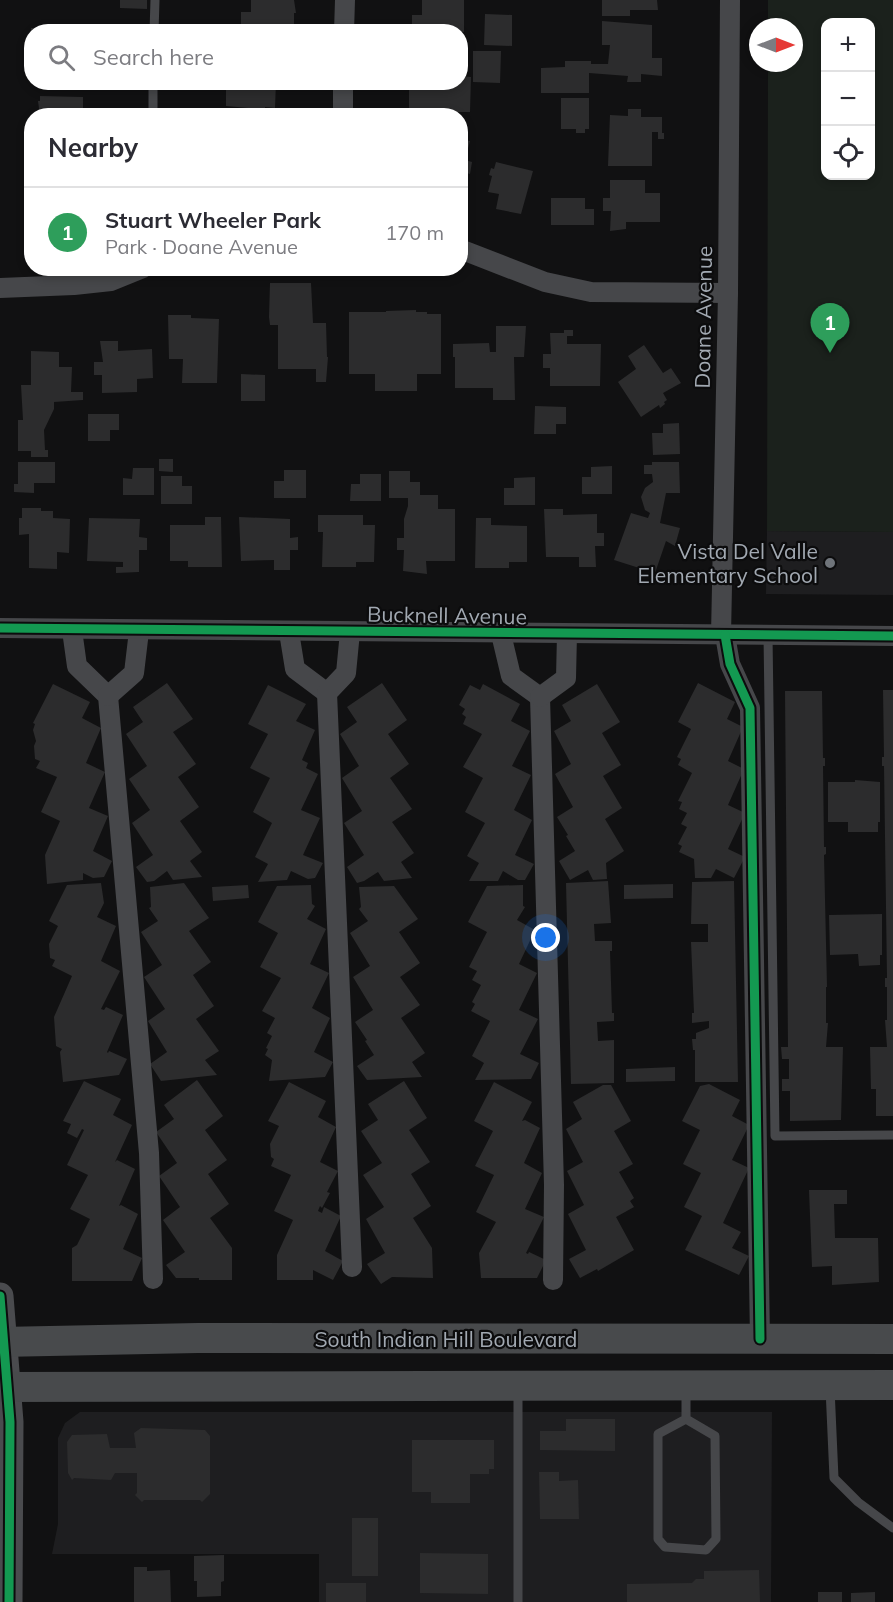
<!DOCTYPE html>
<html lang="en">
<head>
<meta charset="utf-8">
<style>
  body { margin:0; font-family:Mulish,sans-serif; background:#f7f7f7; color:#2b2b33 }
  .controls { position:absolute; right:18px; top:18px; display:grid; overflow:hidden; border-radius:12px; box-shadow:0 3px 9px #0003 }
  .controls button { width:54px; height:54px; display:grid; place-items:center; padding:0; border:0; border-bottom:2px solid #e1e1e2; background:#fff; color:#2b2b33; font:30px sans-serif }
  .compass { position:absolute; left:749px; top:18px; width:54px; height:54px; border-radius:50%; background:#fff; box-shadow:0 3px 9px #0003; rotate:90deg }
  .you { position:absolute; left:546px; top:938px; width:21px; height:21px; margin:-15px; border:4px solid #fff; border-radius:50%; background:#1a73e8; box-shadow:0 0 0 9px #1a73e833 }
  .badge { display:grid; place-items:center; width:39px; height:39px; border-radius:50%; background:#6f747a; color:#fff; font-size:20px; font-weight:700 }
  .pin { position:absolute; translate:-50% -50px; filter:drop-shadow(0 2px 3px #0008) }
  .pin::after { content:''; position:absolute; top:32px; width:21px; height:18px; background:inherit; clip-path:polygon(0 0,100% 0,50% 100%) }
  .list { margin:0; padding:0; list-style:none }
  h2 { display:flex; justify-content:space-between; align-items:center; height:78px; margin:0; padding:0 24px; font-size:26px }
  h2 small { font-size:20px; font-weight:400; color:#7c7c81 }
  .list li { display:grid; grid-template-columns:39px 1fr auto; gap:18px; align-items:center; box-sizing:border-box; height:90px; padding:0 24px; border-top:2px solid #e1e1e2 }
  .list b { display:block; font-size:22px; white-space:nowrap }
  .list p { margin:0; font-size:20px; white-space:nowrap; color:#7c7c81 }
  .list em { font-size:20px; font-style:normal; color:#7c7c81 }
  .icon { flex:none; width:33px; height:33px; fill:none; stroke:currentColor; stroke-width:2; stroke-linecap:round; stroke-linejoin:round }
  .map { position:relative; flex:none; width:893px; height:1602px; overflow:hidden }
  .search { position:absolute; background:#fff; box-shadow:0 3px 9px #0003; left:24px; top:24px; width:444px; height:66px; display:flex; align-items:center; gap:15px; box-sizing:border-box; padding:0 21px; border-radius:24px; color:#7c7c81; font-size:22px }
  .panel { position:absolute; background:#fff; box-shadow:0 3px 9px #0003; left:24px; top:108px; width:444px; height:168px; border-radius:24px }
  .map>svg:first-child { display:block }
  .built { fill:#1e1e20 }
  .green { fill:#1b211c; fill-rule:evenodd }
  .building { fill:#2c2c2d }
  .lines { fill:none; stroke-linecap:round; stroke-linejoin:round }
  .lane { stroke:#46474a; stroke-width:9 }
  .street { stroke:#46474a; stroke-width:20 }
  .secondary { stroke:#4a4b4e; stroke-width:27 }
  .primary { stroke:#484a4c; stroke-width:30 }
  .cycleway-casing { stroke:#0c0c0d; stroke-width:13 }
  .cycleway { stroke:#139951; stroke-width:9 }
  .poi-dot { fill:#6f747a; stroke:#0c0c0d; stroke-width:2 }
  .labels { text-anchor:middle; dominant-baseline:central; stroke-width:4.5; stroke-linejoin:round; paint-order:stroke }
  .street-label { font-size:21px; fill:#a2a9b2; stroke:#0c0c0d }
  .poi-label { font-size:21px; fill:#a2a9b2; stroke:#0c0c0d; text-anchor:end }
</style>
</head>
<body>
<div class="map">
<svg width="893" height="1602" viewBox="0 0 893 1602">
  <rect width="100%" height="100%" fill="#111112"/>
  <g class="built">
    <path d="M767,531L893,532V595L766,594Z"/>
    <path d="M80,1412H772L771,1602H319V1554H52L58,1524V1438L65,1423Z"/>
  </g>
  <path class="green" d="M768,0H893V532L767,531L768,63H794V27H768ZM826,22H870V176H826Z"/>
  <g class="building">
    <path d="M120,0H147V9L120,8Z"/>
    <path d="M251,0H294L296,13H294V30L241,29V12H251Z"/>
    <path d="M422,0H464V32L433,30L412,32V15H422Z"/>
    <path d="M602,0H657L658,10H630V16H602Z"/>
    <path d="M485,14L512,15V46L484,45Z"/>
    <path d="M602,21L652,25V58H662V76L641,74V82H627L628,76L589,73V93H541V68L565,67V61H591V64H608L610,45H602Z"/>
    <rect x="31" y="28" width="53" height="4"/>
    <path d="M473,51H501L500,83L473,82Z"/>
    <path d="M460,76L471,77L470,112H445V116H431V111H409V82H460Z"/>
    <path d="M226,82H276L275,108L265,107V113H248V108L226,106Z"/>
    <path d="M40,96L83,97V113L81,116H40L38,101H40Z"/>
    <path d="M561,98H589V129H585V133H576V129H561Z"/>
    <path d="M628,109H641V117H662V133H664V139H658V132H652V166H608L610,115L628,116Z"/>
    <path d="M460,139L470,141L465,160L472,162L470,174L460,171Z"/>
    <path d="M496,162L533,171L521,214L496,209L499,194L488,192L492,176L489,175L491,168L494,169Z"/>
    <path d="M610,180H645V193H660V222H626V229L610,231L611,211H603V198H610Z"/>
    <path d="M551,198H585V209H594V225H551Z"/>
    <path d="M270,283H311L313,323H326L327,357H328L326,382H316V369H278V325H270L269,317Z"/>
    <path d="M416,310V312H427V314H441V374H417V391H375V374H349V312H386V311Z"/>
    <path d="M168,315H191V318L219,319L217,383H182L183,359H169Z"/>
    <path d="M496,326H526L524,357H514L515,400H493V388H455V357H453V344L489,343L490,352H496Z"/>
    <path d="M564,330H573V336H567V344H601L600,386H550V368H543V354H551L550,333H564Z"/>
    <path d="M100,341H118V351L152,349L153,378L137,379V392L102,393V375H94V362H103Z"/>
    <path d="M644,345L663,373L671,368L681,383L663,393L667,400L664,402L665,404L660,408L659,405L641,417L618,382L636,369L628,356Z"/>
    <path d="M31,351L59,352V367H72L71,392H83V400L54,402V409L44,430L45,450H48V457H31V451H18V420H23L21,385H31Z"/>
    <path d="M241,374L265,375V401H241Z"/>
    <path d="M535,406L566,407V424H556V434H534Z"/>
    <path d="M88,414H119V430H110V441H88Z"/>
    <path d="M679,423L680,454L653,455L652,433H663V424Z"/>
    <path d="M159,459H173V472L159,471Z"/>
    <path d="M18,462H55V483H34V493L14,492V484H18Z"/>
    <path d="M652,462H679L680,493H666L660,523L680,528L675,546L666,541L655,573L614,560L631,513L648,518L650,513L645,510L641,497L645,488L653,482L652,474H644V465H652Z"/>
    <path d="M612,466V494H582V477H591V467Z"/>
    <path d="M133,468H154V495H123V478L132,479Z"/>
    <path d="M284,470H306V498H274V481H284Z"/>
    <path d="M389,471H410V482H420V495H438V509H455V561H426L427,574L403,571L404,550H397V538H404V519L408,506V498H389Z"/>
    <path d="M360,474H381V501H350L351,484H360Z"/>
    <path d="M161,476H182V486H192V504H161Z"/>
    <path d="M535,477V505H504V488H514V478Z"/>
    <path d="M22,508H41V511H53V518L70,519L69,553L57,552V569L29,568V534L19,535V518H22Z"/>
    <path d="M544,509H563V515L597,514V533H604V546H595L596,567H579V557H546Z"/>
    <path d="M318,515H363V525H375L374,562H356V567H322L323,532H318Z"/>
    <path d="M205,517H221L222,567H188V561H170V525H205Z"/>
    <path d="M239,517L290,519V538L298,537V550H290V570H274V560L241,561Z"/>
    <path d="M89,518L140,519L139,537L147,538V550H139V572L116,573V567H123V562L87,561Z"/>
    <path d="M476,518H491V525L527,526V562H509V568H475Z"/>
    <path d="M167,683L193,719L173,732L196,764L178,777L199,807L180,821L202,852L190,861L202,877L173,880L167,871L154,881L147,882L136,867L153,855L132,823L150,810L129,779L147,766L126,734L143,722L133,707Z"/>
    <path d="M382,683L407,720L388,734L409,764L390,778L412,809L392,822L414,853L401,862L412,878L384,881L378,872L364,881L357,883L347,867L364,855L344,823L362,811L342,778L359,766L340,734L357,722L347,707Z"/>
    <path d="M698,683L735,702L727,719L743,727L728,761L744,769L728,805L745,813L728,849L745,857L734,878L716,869L711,878H695L694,859L679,852L682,846L678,844L687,827L681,824L687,813L679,809L682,802L678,801L692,773L678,765L681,759L677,757L691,729L678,722Z"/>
    <path d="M53,684L90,702L82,718L101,728L86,763L105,772L89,808L108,816L93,851L112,861L104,877L93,878L83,873V880L47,884L45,855L60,821L41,812L57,777L36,768L40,761L35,759L34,746L36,741L33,730L35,724L33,723Z"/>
    <path d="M483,684L520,704L511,721L530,731L512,766L531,775L514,810L532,820L515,855L534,864L525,880H518L503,871L498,881H469L479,863L467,856L485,823L465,812L483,778L463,767L482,734L463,724L466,717L462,714L465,709L459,705L470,685L480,690Z"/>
    <path d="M597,684L620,722L602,733L621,765L603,776L622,808L605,819L624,851L606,863L607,879L593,880L588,870L570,880L559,861L575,851L566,836L568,835L557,817L573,807L555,774L571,764L554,731L571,721L562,705Z"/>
    <path d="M268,685L306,704L296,721L315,730L302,760L308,763L306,768L318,774L301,810L320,818L303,855L323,863L315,878L308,879L291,871L287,880L258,882L268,864L255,857L272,823L253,812L270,778L250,768L268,734L248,724Z"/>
    <path d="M883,690H893V1116H876V1089H871L870,1047H887L885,1020H887V987H885V978H887L884,766H882V757H884Z"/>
    <path d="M785,691H822L823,758H825V766H823L824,847H826V854L824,855L827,987H826V1023H828L826,1047H843L841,1120L790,1121V1091H782V1079H789V1059H782L781,1047H788Z"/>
    <path d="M855,780L880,782V822H878V832H848V822H828V782H855Z"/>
    <path d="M608,881L611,923L594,924L595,941H612V951H610L612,1013H614V1021L597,1022L598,1041L614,1040V1083L571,1084L566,883Z"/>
    <path d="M734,881L738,1082H695V1050H693L692,1039H696V1033L709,1028V1021L692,1023V1013H694L691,942H708V924H691L692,882Z"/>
    <path d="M101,883L104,903L97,917L116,926L101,961L120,971L101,1009L104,1010L106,1007L123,1015L107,1052L108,1053L109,1051L127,1059L119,1075L63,1082L60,1052L62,1049L56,1046L54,1017L72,976L52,966L55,960L50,958L49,944L58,926L49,921L67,885Z"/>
    <path d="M184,883L209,918L189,931L211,962L193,975L214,1006L196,1019L219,1051L205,1060L217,1075L161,1081L150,1064L167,1052L148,1021L165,1009L144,977L162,965L141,932L158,921L149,908L151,907L150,887Z"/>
    <path d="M673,884V898L624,899V885Z"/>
    <path d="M248,885L249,898L213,901L212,887Z"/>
    <path d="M311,885L312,904L315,906L307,919L326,929L310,964L329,973L312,1008L330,1018L314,1052L333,1062L325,1077L269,1081L272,1060L265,1055L268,1049L266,1048L272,1036L267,1033L275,1018L262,1011L281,978L260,967L278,933L258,922L277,886Z"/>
    <path d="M523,885V906L525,907L517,920L535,930L519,964L537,973L519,1010L538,1019L520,1054L539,1063L531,1079L475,1080L484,1063L472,1056L490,1021L471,1011L475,1004L472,1002L481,985L472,980L477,971L469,967L487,932L468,922L487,886Z"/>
    <path d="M394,886L418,919L399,932L420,963L400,977L420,1005L401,1018L425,1053L412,1062L422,1077L367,1080L357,1066L374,1055L365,1041L367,1040L355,1022L373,1010L353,977L370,966L350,933L368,921L359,909L361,907L359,887Z"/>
    <path d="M882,914V955H880V965L859,966L858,954L830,955L829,915Z"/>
    <path d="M675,1067V1081L626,1082V1069Z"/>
    <path d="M197,1080L223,1116L205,1130L227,1160L208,1174L229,1204L210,1218L232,1248V1280H199V1278H176L166,1265L185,1252L163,1220L180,1207L159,1176L177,1163L156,1132L174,1119L164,1105Z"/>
    <path d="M84,1081L121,1099L113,1115L132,1125L115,1162L117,1160L135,1169L119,1206L121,1205L138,1214L123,1249L142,1258L132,1281H72V1248L77,1245L90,1219L70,1209L88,1175L67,1165L84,1130L82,1129L77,1138L67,1133L71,1124L63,1121Z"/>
    <path d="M404,1081L427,1118L409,1130L430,1162L411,1174L431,1206L413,1218L432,1248L433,1278L392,1277L381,1284L367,1264L385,1253L366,1219L384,1207L363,1175L382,1163L361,1131L378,1120L368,1104Z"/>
    <path d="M289,1082L326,1101L318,1117L336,1127L320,1162L338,1171L327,1192L330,1193L322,1208L320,1206L318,1211L322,1213L324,1207L341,1216L325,1251L343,1261L333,1280L313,1270V1280H277V1255L293,1220L274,1211L291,1175L271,1166L274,1159L271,1157L270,1144L279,1126L268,1121Z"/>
    <path d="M494,1082L532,1102L522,1121L525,1120L540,1128L524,1163L542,1173L525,1209L544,1217L526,1253L528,1254L529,1252L546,1260L537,1278H481L479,1253L496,1222L476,1212L494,1175L475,1166L493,1131L474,1121Z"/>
    <path d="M709,1084L740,1100L732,1116L749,1125L732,1160L749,1168L723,1223L741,1232L732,1248L749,1256L739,1275L685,1250L702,1216L684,1207L701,1173L683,1164L700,1130L682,1121L700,1086Z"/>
    <path d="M603,1085H611L631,1121L614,1131L633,1164L619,1172L634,1198L630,1201L634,1207L616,1217L634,1250L598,1271L597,1269L580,1278L569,1259L586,1250L568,1214L584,1205L567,1171L583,1162L566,1129L582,1119L573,1102Z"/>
    <path d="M809,1190H847V1204H834L835,1238H878L879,1282L832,1285V1266L812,1267Z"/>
    <path d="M566,1419H615V1451L540,1450V1431H566Z"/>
    <path d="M141,1428L205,1430L210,1436V1494L202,1502L200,1500H144L142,1502L135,1495L137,1493V1473H115L111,1480L74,1478L72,1480L68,1473L67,1442L72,1435L107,1434L110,1448H136L134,1433Z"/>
    <path d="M412,1440H494V1469H489V1474H470V1503H431V1492H412Z"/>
    <path d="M539,1472H559V1481L578,1480L579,1519H540Z"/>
    <rect x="352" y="1518" width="26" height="58"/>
    <path d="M420,1553L488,1554V1594L420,1593Z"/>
    <path d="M224,1555V1581L221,1582V1596L197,1597V1581H194V1556Z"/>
    <path d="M134,1567H147V1571L170,1570L171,1602H134Z"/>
    <path d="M759,1570L760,1602H627V1584L692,1583L696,1579H704V1571Z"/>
    <rect x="326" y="1583" width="40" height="19"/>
    <rect x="818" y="1592" width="24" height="10"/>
    <path d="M875,1592V1602H851V1593Z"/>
  </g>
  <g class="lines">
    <g class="lane">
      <path d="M154,32L155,0"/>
      <path d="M153,116V82"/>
      <path d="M768,635L775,1136L893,1135"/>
      <path d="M830,1388L834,1478L858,1502L893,1528"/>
      <path d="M686,1419L715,1436L716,1539L706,1550L665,1547L658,1539V1434L686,1419V1388"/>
      <path d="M518,1602V1389"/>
    </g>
    <g class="street">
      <path d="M344,32L345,0"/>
      <path d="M343,116V82"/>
      <path d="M460,249L545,282L591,292L728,293"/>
      <path d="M0,288L74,285L111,281L143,268"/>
      <path d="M0,628L893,636"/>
      <path d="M72,630L77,666L108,696L149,1153L153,1279"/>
      <path d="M289,632L295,669L327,693"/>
      <path d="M350,632L346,673L327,693L352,1267"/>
      <path d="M501,634L511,676L540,697"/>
      <path d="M721,635L728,293L730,0"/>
      <path d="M725,635L730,664L750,708L760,1339"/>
      <path d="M108,696L134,673L139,631"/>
      <path d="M540,697L554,1185L553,1280"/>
      <path d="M540,697L566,678L567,634"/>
    </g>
    <path class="secondary" d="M0,1296L10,1422L9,1602"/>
    <g class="primary">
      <path d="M0,1342L198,1338L893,1339"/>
      <path d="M0,1387L893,1385"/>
    </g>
    <defs>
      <g id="cycleway">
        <path d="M0,628L893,636"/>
        <path d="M725,635L730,664L750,708L760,1339"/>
        <path d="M0,1296L10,1422L9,1602"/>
      </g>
    </defs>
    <use href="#cycleway" class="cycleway-casing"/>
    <use href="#cycleway" class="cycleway"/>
  </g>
  <circle class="poi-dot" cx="830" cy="563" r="6"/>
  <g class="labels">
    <g class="street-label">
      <text transform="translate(703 317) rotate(-89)">Doane Avenue</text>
      <text transform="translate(447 615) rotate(1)">Bucknell Avenue</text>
      <text x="446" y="1339">South Indian Hill Boulevard</text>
    </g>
    <g class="poi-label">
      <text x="818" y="551">Vista Del Valle<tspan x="818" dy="24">Elementary School</tspan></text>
    </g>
  </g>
</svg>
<div class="controls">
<button>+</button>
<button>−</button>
<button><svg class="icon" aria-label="locate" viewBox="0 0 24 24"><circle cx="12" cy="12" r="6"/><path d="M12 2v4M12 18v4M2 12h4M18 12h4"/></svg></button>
</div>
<svg class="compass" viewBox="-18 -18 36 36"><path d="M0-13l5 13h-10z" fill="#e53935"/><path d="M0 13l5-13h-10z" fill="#7c7c81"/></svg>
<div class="you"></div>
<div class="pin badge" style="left:830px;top:353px;background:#2e9e5b">1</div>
<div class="search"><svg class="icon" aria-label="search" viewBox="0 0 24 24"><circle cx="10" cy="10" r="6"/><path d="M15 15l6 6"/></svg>Search here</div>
<section class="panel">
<h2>Nearby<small></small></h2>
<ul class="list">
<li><span class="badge" style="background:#2e9e5b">1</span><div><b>Stuart Wheeler Park</b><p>Park · Doane Avenue</p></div><em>170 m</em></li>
</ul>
</section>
</div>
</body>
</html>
